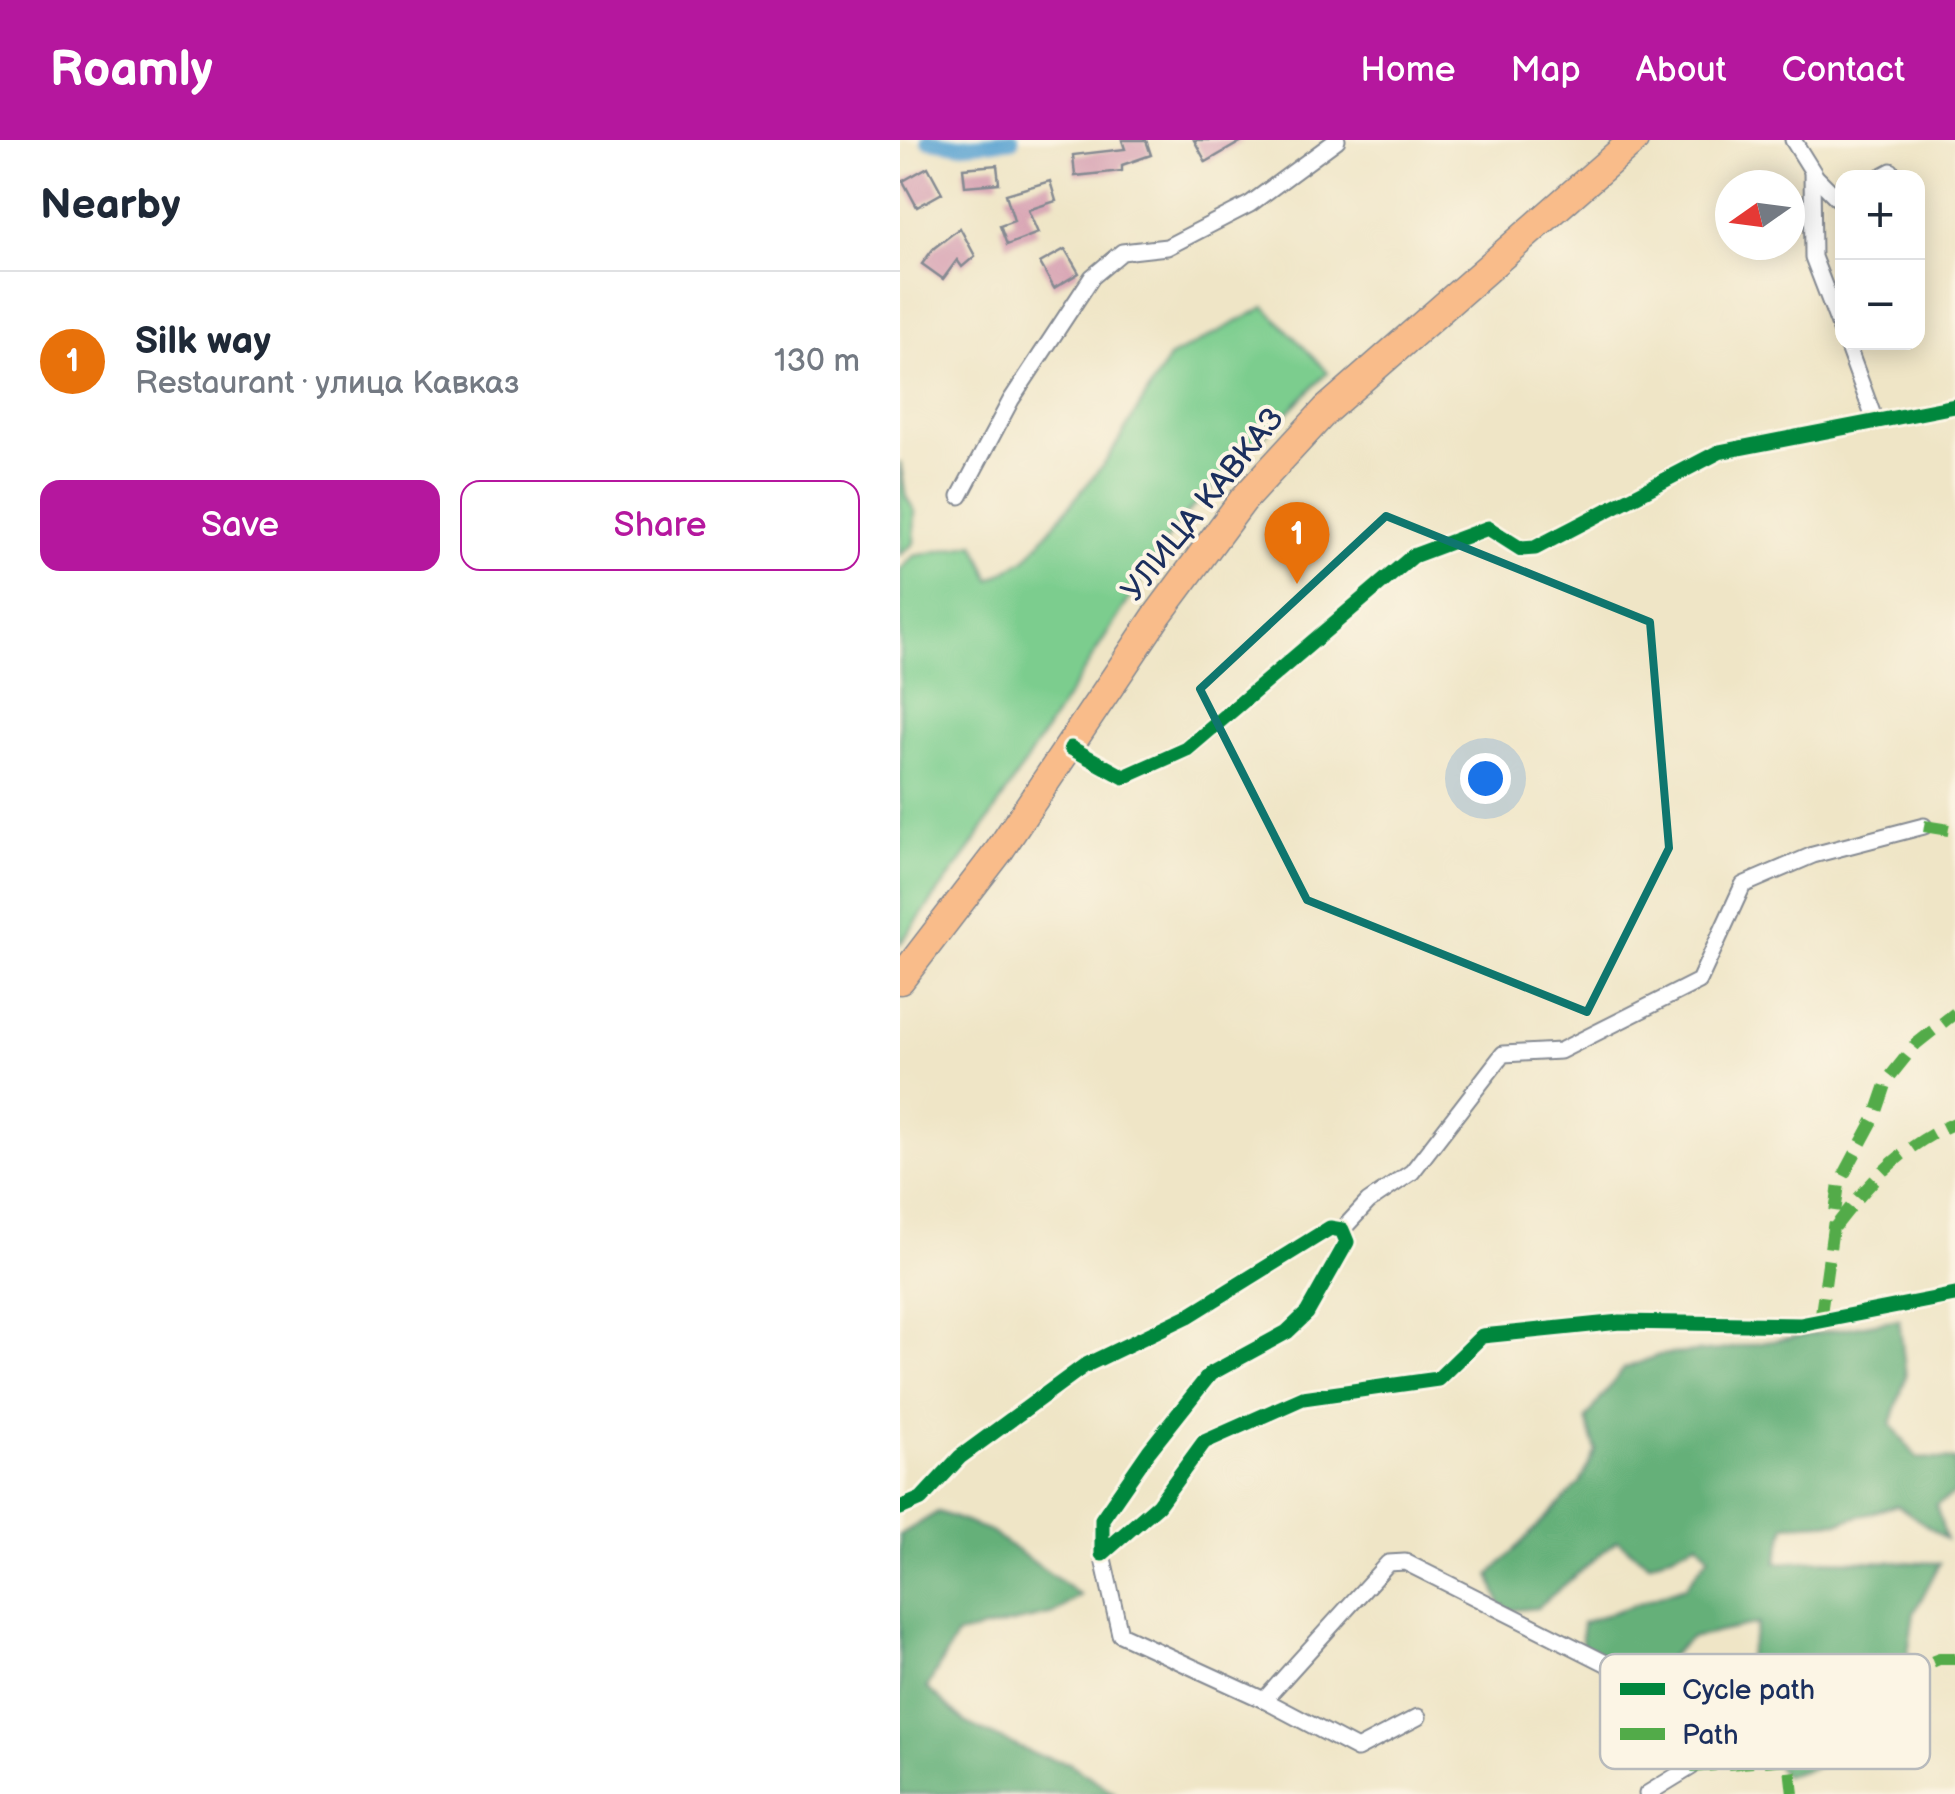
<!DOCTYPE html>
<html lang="en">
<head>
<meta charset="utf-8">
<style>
  body { margin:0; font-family:"Balsamiq Sans",sans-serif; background:#f2f2f3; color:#1f2937 }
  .controls { position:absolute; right:30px; top:30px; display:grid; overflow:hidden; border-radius:20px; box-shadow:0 5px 25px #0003 }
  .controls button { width:90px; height:90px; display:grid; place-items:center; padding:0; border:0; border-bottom:2px solid #e0e1e3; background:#fff; color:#1f2937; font:50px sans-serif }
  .compass { position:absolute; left:815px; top:30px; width:90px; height:90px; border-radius:50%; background:#fff; box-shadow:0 5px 25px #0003; rotate:256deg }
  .you { position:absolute; left:585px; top:638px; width:35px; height:35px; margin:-25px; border:8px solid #fff; border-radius:50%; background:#1a73e8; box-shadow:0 0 0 15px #1a73e833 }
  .badge { display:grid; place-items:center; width:65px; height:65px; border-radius:50%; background:#b5179e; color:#fff; font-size:32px; font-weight:700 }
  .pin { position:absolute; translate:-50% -82px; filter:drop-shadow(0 2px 5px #0008) }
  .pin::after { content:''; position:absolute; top:52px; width:35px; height:30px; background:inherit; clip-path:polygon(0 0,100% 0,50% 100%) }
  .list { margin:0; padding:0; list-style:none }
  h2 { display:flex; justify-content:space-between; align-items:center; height:130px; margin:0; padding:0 40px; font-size:42px }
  h2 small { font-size:32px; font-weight:400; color:#747a83 }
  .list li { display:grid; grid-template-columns:65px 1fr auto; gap:30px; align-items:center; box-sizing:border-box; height:180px; padding:0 40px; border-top:2px solid #e0e1e3 }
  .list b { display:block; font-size:38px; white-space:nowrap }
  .list p { margin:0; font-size:32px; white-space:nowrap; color:#747a83 }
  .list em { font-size:32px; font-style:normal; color:#747a83 }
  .actions { display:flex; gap:20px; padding:30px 40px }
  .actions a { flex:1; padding:22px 0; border:2px solid #b5179e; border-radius:20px; text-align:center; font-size:35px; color:#b5179e }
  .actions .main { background:#b5179e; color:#fff }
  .map { position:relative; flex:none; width:1055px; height:1654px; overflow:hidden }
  header { display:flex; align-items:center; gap:60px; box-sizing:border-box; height:140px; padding:0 50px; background:#b5179e; color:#fff }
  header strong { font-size:48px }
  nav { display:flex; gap:55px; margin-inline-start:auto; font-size:35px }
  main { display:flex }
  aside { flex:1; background:#fff }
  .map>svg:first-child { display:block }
  .green { fill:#7ccd8e; stroke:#4c7e76; stroke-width:2.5 }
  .forest { fill:#65b079; stroke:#40706c; stroke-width:2.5 }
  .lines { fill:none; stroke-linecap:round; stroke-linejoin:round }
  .canal { stroke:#5aa3d1; stroke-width:15 }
  .building { fill:#d7a2b2 }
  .street-casing { stroke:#858a92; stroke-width:19 }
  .highway-casing { stroke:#858a92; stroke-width:31 }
  .street { stroke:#fff; stroke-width:15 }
  .highway { stroke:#f9bc8a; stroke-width:28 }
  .quiet { stroke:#52ab49; stroke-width:12; stroke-dasharray:25 12; stroke-linecap:butt }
  .cycleway-casing { stroke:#fcf5e5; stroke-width:21 }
  .cycleway { stroke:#00873e; stroke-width:15 }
  .marked { fill:none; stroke:#0f766e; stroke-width:8; stroke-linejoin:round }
  .labels { text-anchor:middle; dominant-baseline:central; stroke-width:8; stroke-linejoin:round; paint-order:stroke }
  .street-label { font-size:32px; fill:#1b2f5e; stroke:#fcf5e5 }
  .key { fill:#fcf5e5; stroke:#b8babc; stroke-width:2.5 }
  .key-label { font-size:28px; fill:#1b2f5e }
</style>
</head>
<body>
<header>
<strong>Roamly</strong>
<nav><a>Home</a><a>Map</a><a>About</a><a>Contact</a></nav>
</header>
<main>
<aside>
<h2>Nearby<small></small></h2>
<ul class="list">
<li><span class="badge" style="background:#e8710a">1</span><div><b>Silk way</b><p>Restaurant · улица Кавказ</p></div><em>130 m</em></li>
</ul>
<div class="actions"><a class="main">Save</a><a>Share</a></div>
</aside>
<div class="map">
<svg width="1055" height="1654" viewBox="0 0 1055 1654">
  <rect width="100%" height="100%" fill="#fcf5e5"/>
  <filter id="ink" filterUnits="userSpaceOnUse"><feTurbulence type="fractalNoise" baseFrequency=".01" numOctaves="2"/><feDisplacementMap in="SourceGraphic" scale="20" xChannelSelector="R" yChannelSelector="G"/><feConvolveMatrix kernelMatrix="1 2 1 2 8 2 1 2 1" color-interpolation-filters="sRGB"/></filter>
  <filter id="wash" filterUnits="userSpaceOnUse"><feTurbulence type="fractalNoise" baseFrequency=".0048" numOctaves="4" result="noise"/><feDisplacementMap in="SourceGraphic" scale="40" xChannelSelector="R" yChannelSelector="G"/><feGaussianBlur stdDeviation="2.25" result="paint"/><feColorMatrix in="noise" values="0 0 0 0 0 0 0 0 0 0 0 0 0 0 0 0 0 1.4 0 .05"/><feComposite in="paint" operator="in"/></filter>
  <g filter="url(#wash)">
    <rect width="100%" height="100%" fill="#efe5c6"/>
    <g class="green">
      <path d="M365,167L428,232L279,381L71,708L0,804V430L14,416L75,404L91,440L126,419L207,320L269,218Z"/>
      <path d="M0,321L6,357L15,371L14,403L0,415Z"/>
    </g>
    <g class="forest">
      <path d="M999,1179L1006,1237L991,1284L1017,1318L1055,1320V1353L1036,1365L1046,1399L997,1365L940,1382L886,1385L876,1423L923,1420L1040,1423L1014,1473L1006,1526L987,1569L937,1621L885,1636L846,1590L795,1568L797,1543L847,1519L858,1484L790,1498L743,1542L682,1510V1483L785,1447L809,1416L798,1402L749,1424L717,1400L637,1468L603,1471L590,1435L680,1343L696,1310L686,1279L723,1229L759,1215L820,1210Z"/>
      <path d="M38,1372L88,1390L180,1455L154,1474L57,1495L27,1548L66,1583L136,1615L169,1623L216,1654H0V1395Z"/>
    </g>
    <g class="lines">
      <path class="canal" d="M28,0L60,5L112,0"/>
    </g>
    <g id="blocks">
      <g class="building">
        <path d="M222,0H246L251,15L222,25V31L175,36L173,15L225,9Z"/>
        <path d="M294,0H344L306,22Z"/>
        <path d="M97,25L99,43L65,46L63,28Z"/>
        <path d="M28,27L42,53L17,67L3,41Z"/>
        <path d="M150,41L156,61L128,70L138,93L107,105L100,86L114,81L106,54Z"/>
        <path d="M60,88L75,116L62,127L57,120L43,139L22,124L34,108Z"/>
        <path d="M165,109L179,133L154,148L140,123Z"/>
      </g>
    </g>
  </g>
  <g filter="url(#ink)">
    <use href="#blocks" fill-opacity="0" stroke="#858a92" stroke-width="2.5"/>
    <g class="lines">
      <defs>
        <g id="street">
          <path d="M893,0L916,37L937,58L942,55"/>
          <path d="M912,32L913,117L942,192"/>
          <path d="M978,38L991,31"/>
          <path d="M946,202L975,281"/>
          <path d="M60,356L111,260L192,137L222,112L267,107L350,64L437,0"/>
          <path d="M171,608L224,637L287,609L513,416L588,388L621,409L635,408L819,312L1055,266"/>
          <path d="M442,1090L468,1062L512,1032L603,914L660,911L799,841L843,745L913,715L1024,686"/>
          <path d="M0,1368L21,1359L60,1317L184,1226L288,1176L430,1088L442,1090L447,1102L407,1173L387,1192L310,1234L249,1311L202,1379V1414L258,1365L304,1302L403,1258L538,1239L582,1196L720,1182L900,1185L1055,1155"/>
          <path d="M202,1414L220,1494L364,1560L457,1609L518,1577"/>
          <path d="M364,1560L488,1423L505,1422L795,1568L809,1601L791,1627L747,1654"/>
        </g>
        <path id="highway" d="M0,840L99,711L256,477L343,360L426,270L734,0"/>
      </defs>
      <use href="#street" class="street-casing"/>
      <use href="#highway" class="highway-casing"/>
      <use href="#street" class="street"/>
      <use href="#highway" class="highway"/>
      <g class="quiet">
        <path d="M1024,686L1055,691"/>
        <path d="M935,1087C971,1041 1000,1007 1055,983"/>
        <path d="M920,1181L939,1044L975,977L988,939L1016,904L1055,873"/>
        <path d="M838,1625L910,1572L1039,1519H1055"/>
        <path d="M791,1627L889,1619L893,1654"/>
      </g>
      <defs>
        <g id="cycleway">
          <path d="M171,608L224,637L287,609L513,416L588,388L621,409L635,408L819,312L1055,266"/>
          <path d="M0,1368L21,1359L60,1317L184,1226L288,1176L430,1088L442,1090L447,1102L407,1173L387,1192L310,1234L249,1311L202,1379V1414L258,1365L304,1302L403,1258L538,1239L582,1196L720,1182L900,1185L1055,1155"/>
        </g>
      </defs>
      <use href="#cycleway" class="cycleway-casing"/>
      <use href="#cycleway" class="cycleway"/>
    </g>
  </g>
  <path class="marked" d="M486,376L750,482L769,708L687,872L407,760L300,549Z"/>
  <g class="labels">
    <g class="street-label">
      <text transform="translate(303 365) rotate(-51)">УЛИЦА КАВКАЗ</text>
    </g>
  </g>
  <rect x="700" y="1514" width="330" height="115" rx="15" class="key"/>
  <rect x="720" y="1543" width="45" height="12" fill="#00873e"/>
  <rect x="720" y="1588" width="45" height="12" fill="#52ab49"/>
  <g class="key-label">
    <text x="782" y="1559">Cycle path</text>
    <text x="782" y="1604">Path</text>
  </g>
</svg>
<div class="controls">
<button>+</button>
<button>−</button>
</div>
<svg class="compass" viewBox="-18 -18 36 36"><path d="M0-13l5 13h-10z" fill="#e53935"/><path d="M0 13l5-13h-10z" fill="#747a83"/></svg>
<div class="you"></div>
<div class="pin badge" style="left:397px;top:444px;background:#e8710a">1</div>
</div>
</main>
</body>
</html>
